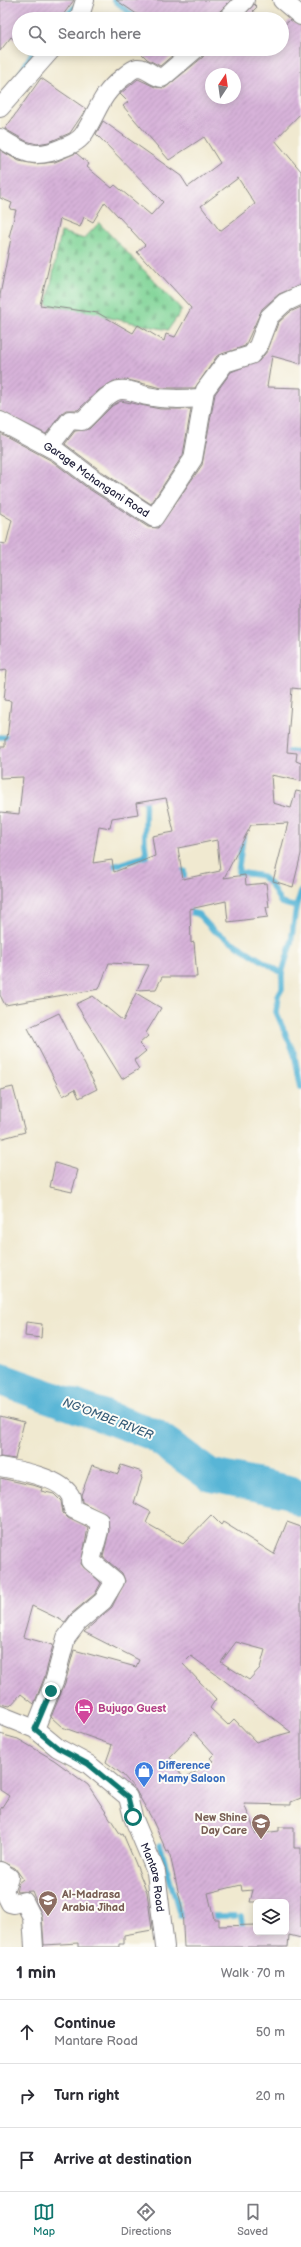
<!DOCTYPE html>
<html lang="en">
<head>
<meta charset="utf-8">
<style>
  body { margin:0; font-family:"Balsamiq Sans",sans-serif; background:#f7f7f7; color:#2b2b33 }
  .controls { position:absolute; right:12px; bottom:12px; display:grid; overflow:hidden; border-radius:6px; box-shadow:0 2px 10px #0003 }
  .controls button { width:36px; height:36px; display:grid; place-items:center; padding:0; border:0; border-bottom:1px solid #e1e1e2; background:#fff; color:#2b2b33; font:20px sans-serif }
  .compass { position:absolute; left:205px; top:68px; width:36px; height:36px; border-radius:50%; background:#fff; box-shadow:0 2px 10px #0003; rotate:13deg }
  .stop { position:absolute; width:12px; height:12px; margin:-9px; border:3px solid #0f766e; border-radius:50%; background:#fff }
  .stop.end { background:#0f766e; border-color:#fff; box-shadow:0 1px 4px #0008 }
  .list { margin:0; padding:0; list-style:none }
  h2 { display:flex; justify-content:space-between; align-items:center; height:52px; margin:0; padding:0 16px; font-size:17px }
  h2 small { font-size:13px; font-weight:400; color:#7c7c81 }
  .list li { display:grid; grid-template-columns:26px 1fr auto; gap:12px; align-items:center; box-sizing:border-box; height:64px; padding:0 16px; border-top:1px solid #e1e1e2 }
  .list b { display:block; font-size:15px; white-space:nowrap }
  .list p { margin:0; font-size:13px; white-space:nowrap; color:#7c7c81 }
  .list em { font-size:13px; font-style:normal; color:#7c7c81 }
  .icon { flex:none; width:22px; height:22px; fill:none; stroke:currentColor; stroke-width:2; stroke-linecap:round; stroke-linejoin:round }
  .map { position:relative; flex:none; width:301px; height:1947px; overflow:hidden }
  .search { position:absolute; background:#fff; box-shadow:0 2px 10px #0003; left:12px; right:12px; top:12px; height:44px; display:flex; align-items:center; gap:10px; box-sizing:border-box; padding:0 14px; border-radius:22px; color:#7c7c81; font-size:15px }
  .sheet { height:244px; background:#fff }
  nav { display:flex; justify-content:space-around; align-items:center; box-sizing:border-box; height:56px; border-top:1px solid #e1e1e2; background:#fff; font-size:11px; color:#7c7c81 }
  nav a { display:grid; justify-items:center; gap:2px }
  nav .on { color:#0f766e }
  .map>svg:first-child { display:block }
  .cemetery { fill:url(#cemetery-stones); stroke:#517b69 }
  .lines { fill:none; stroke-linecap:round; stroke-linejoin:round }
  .stream { stroke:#58b5d6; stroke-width:5.5 }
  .river { stroke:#58b5d6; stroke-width:33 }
  .building { fill:url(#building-hatch); fill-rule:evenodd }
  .minor-casing { stroke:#898686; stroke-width:20 }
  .minor { stroke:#fff; stroke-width:18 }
  .route { stroke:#0f766e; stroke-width:5 }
  .labels { text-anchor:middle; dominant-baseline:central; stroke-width:4; stroke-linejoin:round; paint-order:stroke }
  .street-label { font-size:11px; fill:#22223b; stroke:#fdfcf7 }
  .hotel-label { font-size:11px; font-weight:bold; fill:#b23c85; stroke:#fdfcf7; text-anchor:start }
  .shop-label { font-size:11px; font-weight:bold; fill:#366cbe; stroke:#fdfcf7; text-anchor:start }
  .education-label { font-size:11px; font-weight:bold; fill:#785e54; stroke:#fdfcf7; text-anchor:end }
  .water-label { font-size:12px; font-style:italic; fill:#385d79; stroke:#fdfcf7 }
</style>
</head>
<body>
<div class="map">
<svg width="301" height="1947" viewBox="0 0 301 1947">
  <defs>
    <pattern id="cemetery-stones" width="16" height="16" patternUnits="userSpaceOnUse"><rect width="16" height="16" fill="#80d497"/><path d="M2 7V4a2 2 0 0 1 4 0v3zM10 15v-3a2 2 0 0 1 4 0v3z" fill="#6eb683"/></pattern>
    <pattern id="building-hatch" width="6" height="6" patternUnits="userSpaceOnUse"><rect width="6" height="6" fill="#d7b2d9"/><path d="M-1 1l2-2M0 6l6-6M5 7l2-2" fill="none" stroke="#b899bb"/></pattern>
  </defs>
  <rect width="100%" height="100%" fill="#fdfcf7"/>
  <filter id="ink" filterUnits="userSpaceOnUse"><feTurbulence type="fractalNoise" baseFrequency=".025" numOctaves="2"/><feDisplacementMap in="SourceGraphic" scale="8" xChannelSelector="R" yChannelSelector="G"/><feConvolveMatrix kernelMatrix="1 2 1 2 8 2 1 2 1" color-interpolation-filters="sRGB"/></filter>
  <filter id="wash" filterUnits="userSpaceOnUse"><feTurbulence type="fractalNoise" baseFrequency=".012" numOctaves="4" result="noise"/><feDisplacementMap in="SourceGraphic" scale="16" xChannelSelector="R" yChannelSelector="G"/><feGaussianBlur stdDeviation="0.9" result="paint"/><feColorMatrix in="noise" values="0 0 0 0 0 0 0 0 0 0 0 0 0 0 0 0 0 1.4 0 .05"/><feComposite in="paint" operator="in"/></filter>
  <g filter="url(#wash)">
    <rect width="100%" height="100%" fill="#f0e9d0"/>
    <path class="cemetery" d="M99,223L182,310L168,330L47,305L61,232L84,239Z"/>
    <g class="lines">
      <g class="stream">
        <path d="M114,0L137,19"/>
        <path d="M63,19L77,5"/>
        <path d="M21,73L34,49"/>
        <path d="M0,737L14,738"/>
        <path d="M281,752H301"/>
        <path d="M145,794C147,819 141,840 149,865"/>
        <path d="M244,832L238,872L262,876L271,885L281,903L296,907"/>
        <path d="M107,868L146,856"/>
        <path d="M175,871H184V885"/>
        <path d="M301,891L296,907L291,943L282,973V989L278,996L276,1012L294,1053L301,1088"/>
        <path d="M185,911L198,914L213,930L282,973"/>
        <path d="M160,1845L180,1915L189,1916"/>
        <path d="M207,1916H235"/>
        <path d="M241,1917L246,1947"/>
      </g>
      <path class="river" d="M0,1379L153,1434L210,1475L290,1492L301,1500"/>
    </g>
    <g id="blocks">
      <g class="building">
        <path d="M0,0H74L60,19H19V43L11,37L0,51Z"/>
        <path d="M116,0H231L219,12L217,19H144Z"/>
        <path d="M254,4L257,7L253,11L262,19H241Z"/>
        <path d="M290,20L301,26V113L275,140L301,171V285L279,294L262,309L245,346L217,356L195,388H162L128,380L114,381L99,390L78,410H66L62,413L46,434L0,411V295L11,238L9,237L16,210L10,209L12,203L0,198V150L19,161L35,164L55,162L76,153L89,164L87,167L112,188L115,185L151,215L163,202L96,134L103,121L181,176L188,187L220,163L204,137L169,160L123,106L128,102L120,94L138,79L155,87L165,88L203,57L206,49H282V27ZM211,74H235V98H211ZM238,178L255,204L220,231L201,206ZM105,202L145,245L137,252L147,263L149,262L191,308L175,337L166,334L164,341L138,325L133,333L98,313L40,305L60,219L80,227L84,217L93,222Z"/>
        <path d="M137,49H180L160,66L147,59Z"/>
        <path d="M41,78L86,109L70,133L49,142L37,144L26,141L5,129Z"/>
        <path d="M301,307V364L272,356L267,387L301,388V689L292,688L287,752L297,753L296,761L301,763V781L271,775L273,803L291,808L296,791L301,792V854L293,887L273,881L288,823L251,825L224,878L245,875L246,885L266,883L269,907H266L268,917L228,922L226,901L190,909L191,943L194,942L197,977H162L156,989L137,990L149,965L109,963L99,989L5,1005L0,995V812L19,814L23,777L0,778V747H5V739H7L11,701L4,700L7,670L0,671V543L6,544L12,520L0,513V433L52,461L89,489L148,527L158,528L202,465L215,394L231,372L259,361L268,350L278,323L290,312ZM166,798L174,832L152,836L155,856L114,872L112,860L93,863L99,826L110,828L112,818L138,814L136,803ZM217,840L220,871L183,879L178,848Z"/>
        <path d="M121,401L160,409H191L183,455L151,504L101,471L65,444L75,431L89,429L112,406Z"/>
        <path d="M136,993L161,1008L146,1033L148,1036L139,1044L146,1051L134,1061L139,1069L122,1079L76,1004L93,996L123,1021Z"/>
        <path d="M59,1013L97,1089L79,1098L75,1089L63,1096L28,1028Z"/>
        <path d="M13,1087L25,1132L0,1139V1090Z"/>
        <path d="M55,1163L78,1170L72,1192L50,1187Z"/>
        <path d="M26,1322L42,1324L41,1338L25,1336Z"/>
        <path d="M0,1416L24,1422L15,1459L0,1457Z"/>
        <path d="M92,1465L118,1474L121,1465L142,1472L141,1477L142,1478L134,1503L151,1512L146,1523L183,1544L211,1515L221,1525L223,1522L274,1554L287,1522L301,1527V1798L291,1802V1805L244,1804L256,1834L279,1831V1827H294V1848H301V1938L289,1935L288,1947H184L182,1908L169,1851L167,1852L151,1817L135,1789L122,1774L106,1762L112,1745L62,1727L51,1717L65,1683L74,1650L136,1667L139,1660L84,1632L112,1607L125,1581L122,1573L103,1557L109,1531L108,1516L82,1502L81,1495ZM236,1642L265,1650L260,1668L249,1680L221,1662ZM191,1656L221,1678L291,1732L256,1742L234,1719L228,1725L210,1708L216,1699L183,1664ZM194,1732L214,1754L210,1758L213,1761L184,1779L170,1757ZM241,1885L242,1891L253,1890L250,1902H286V1932H256V1925L219,1926V1919H214L208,1893Z"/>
        <path d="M0,1478L36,1486L42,1488L41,1491L54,1494L61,1501L63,1513L68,1518L88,1528L81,1564L101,1583L95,1594L71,1614L65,1622L32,1606L23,1637L53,1645L45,1676L34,1704L21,1694L10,1706L0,1704Z"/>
        <path d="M0,1734L18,1739L54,1760L88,1785L121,1835L123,1834L135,1862L147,1892L152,1930L124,1935V1944H119V1947H78V1943L44,1945L42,1916L32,1891L16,1892L18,1883L23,1879L15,1868L0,1861V1810L9,1796L0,1790Z"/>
      </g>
    </g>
  </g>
  <g filter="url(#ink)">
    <use href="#blocks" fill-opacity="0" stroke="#898686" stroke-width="1"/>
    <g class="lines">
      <defs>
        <g id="minor">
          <path d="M282,0L301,16"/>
          <path d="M79,19L85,0"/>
          <path d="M227,19L245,0"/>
          <path d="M0,108L52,49"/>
          <path d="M0,138C23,153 35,160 62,148C70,145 78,142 83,135C98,113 99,96 122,78C127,74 132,69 137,68C147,67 154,78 162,78L196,49"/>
          <path id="s1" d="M0,421L58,452L95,480L154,518L193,459L205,390L225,363L251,355L258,346L269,317L284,303L301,295"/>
          <path d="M49,447L70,420L82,421C93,412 102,398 114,392C124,386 137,394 147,396C166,400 184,399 203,398"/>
          <path d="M0,1467C18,1470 63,1478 71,1497C72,1501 71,1505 73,1509L99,1521V1531L91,1561L115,1581L103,1601L78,1622L66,1638L55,1679L35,1729"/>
          <path id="s2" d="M0,1715L35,1729L58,1748L88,1764L128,1797L133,1817L156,1872L165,1947"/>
          <path d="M0,1871L9,1877L4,1891L10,1903L14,1904L24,1901L32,1917L34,1947"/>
        </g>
      </defs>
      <use href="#minor" class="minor-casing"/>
      <use href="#minor" class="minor"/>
    </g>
  </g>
  <g class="lines" filter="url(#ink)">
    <path class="route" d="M51,1691L35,1729L58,1748L88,1764L128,1797L133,1817"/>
  </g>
  <defs>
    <symbol id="hotel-pin" viewBox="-11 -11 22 30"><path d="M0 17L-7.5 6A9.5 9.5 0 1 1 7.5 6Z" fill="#d1479c" stroke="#fdfcf7"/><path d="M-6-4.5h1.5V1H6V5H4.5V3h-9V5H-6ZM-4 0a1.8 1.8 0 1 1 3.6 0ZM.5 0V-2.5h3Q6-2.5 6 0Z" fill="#fff"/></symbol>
    <symbol id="shop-pin" viewBox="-11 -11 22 30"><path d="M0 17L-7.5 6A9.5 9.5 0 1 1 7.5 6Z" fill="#3f7fe0" stroke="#fdfcf7"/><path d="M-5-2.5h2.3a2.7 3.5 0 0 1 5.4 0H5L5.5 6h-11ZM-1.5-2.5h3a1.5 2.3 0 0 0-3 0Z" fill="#fff"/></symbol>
    <symbol id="school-pin" viewBox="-11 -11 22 30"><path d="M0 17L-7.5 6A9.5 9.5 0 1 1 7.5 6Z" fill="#8d6e63" stroke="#fdfcf7"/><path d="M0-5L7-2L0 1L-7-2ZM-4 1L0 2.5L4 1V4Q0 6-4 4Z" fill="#fff"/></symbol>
  </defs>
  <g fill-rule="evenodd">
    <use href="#hotel-pin" x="73" y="1697" width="22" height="30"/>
    <use href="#shop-pin" x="133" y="1760" width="22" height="30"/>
    <use href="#school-pin" x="250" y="1812" width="22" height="30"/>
    <use href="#school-pin" x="37" y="1889" width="22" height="30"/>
  </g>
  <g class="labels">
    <g class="street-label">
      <text stroke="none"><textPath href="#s1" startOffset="113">Garage Mchangani Road</textPath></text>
      <text stroke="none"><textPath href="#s2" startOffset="238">Mantare Road</textPath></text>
    </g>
    <g class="hotel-label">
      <text x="98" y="1708">Bujugo Guest</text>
    </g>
    <g class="shop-label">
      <text x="158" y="1765">Difference<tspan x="158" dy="13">Mamy Saloon</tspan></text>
    </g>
    <g class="education-label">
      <text x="247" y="1817">New Shine<tspan x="247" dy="13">Day Care</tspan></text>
      <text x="62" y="1894" text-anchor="start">Al-Madrasa<tspan x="62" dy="13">Arabia Jihad</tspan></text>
    </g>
    <g class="water-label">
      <text transform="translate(108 1419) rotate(21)">NG'OMBE RIVER</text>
    </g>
  </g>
</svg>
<div class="controls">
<button><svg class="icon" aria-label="layers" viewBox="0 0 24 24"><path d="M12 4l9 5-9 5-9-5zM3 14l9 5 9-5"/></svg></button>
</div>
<svg class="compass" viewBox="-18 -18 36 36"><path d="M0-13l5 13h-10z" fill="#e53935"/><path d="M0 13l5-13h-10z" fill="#7c7c81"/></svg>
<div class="stop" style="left:133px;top:1817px"></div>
<div class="stop end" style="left:51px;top:1691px"></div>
<div class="search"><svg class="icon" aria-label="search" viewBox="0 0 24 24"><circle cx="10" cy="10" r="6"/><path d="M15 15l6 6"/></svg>Search here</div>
</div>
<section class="sheet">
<h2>1 min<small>Walk · 70 m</small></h2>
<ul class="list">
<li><svg class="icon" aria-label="ahead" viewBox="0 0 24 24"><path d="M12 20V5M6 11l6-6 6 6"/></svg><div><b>Continue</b><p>Mantare Road</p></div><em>50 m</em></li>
<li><svg class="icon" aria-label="right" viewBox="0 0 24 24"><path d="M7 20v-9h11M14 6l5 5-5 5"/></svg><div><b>Turn right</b></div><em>20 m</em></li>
<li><svg class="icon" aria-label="arrive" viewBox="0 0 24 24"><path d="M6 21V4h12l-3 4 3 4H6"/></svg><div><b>Arrive at destination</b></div></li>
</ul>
</section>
<nav>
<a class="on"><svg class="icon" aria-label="map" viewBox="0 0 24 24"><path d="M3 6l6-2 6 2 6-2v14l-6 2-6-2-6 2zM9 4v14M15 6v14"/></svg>Map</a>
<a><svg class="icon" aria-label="directions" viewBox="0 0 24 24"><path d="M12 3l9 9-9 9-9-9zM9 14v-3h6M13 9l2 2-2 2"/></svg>Directions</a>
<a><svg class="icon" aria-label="saved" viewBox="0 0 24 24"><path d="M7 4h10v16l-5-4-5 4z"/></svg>Saved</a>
</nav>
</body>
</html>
